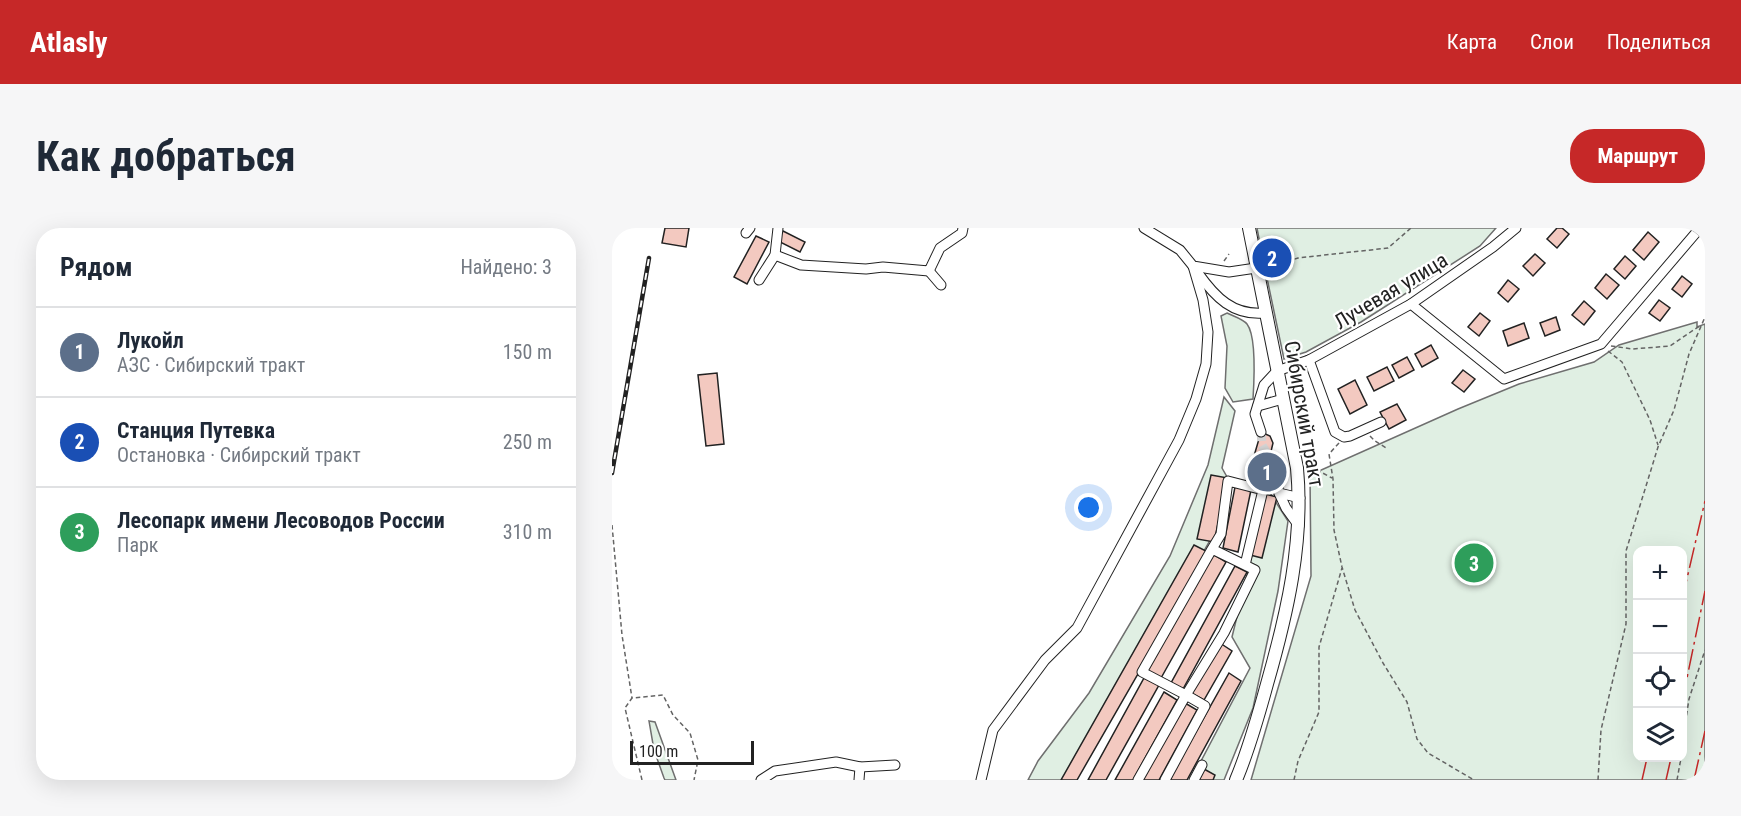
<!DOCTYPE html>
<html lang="ru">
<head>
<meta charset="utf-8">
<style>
  body { margin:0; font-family:"Roboto Condensed",sans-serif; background:#f6f6f7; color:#1f2937 }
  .controls { position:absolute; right:18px; bottom:18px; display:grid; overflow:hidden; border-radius:12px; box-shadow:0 6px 24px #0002 }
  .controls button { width:54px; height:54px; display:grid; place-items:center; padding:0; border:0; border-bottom:2px solid #e0e1e3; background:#fff; color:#1f2937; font:30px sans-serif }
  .scale { position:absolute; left:18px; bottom:15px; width:124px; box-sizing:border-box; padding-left:6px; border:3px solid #222; border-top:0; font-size:16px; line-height:21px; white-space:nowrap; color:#222; -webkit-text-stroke:4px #fff; paint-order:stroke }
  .you { position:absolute; left:477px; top:280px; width:21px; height:21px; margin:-15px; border:4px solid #fff; border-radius:50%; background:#1a73e8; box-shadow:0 0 0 9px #1a73e833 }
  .badge { display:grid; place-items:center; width:39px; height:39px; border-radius:50%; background:#c62828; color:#fff; font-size:20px; font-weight:700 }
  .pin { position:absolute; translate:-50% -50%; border:3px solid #fff; box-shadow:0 2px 6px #0006 }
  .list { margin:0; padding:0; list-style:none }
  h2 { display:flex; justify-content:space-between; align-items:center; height:78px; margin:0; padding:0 24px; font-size:26px }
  h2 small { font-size:20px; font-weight:400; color:#747a83 }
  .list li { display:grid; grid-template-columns:39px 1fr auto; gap:18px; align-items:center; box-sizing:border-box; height:90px; padding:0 24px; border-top:2px solid #e0e1e3 }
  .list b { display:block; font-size:22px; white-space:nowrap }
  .list p { margin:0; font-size:20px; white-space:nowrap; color:#747a83 }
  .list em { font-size:20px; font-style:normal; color:#747a83 }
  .icon { flex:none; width:33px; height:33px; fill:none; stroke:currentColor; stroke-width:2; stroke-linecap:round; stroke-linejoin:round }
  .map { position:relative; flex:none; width:1093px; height:552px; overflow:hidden; border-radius:24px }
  header { display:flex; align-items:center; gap:36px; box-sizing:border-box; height:84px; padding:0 30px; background:#c62828; color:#fff }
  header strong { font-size:28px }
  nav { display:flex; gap:33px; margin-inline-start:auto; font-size:21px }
  .intro { display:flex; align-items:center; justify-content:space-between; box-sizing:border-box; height:144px; padding:0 36px }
  h1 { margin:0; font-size:42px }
  .button { padding:15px 27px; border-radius:24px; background:#c62828; color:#fff; font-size:21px; font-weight:700 }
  main { display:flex; gap:36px; padding:0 36px }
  aside { flex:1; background:#fff; border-radius:24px; box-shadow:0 6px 24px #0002 }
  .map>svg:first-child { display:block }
  .green { fill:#e0efe3; stroke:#6f6f6f; stroke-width:1.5; fill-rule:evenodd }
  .building { fill:#f3c9c0; stroke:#222; stroke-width:1.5 }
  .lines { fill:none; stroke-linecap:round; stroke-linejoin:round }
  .minor-tunnel { stroke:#d3d3d3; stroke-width:9; stroke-dasharray:9 4.5; stroke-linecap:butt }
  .minor-casing { stroke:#222; stroke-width:11 }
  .major-casing { stroke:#222; stroke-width:14 }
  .path { stroke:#646464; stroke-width:1.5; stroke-dasharray:4.5 3; stroke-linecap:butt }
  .minor { stroke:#fff; stroke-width:9 }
  .major { stroke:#fff; stroke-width:12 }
  .rail-casing { stroke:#222; stroke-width:4.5 }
  .rail { stroke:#fff; stroke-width:2; stroke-dasharray:7; stroke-linecap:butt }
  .power { stroke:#c62828; stroke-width:1.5; stroke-dasharray:21 4.5 3 4.5; stroke-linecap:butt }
  .labels { text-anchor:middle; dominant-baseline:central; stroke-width:4.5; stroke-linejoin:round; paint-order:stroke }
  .street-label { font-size:21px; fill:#222; stroke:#fff }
</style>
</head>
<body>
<header>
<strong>Atlasly</strong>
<nav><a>Карта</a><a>Слои</a><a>Поделиться</a></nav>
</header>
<div class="intro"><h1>Как добраться</h1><a class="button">Маршрут</a></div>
<main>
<aside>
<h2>Рядом<small>Найдено: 3</small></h2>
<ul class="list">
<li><span class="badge" style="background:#5c6f8a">1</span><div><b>Лукойл</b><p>АЗС · Сибирский тракт</p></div><em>150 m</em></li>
<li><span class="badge" style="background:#1a4fb4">2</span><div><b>Станция Путевка</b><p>Остановка · Сибирский тракт</p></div><em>250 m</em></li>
<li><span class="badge" style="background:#2e9e5b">3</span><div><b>Лесопарк имени Лесоводов России</b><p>Парк</p></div><em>310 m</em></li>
</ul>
</aside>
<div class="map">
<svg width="1093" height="552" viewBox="0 0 1093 552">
  <rect width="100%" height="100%" fill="#fff"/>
  <g class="green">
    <path d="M645,0H884L868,18L749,94L694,124L672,131L655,50L667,41L663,24L649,21Z"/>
    <path d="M615,85C621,88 631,91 635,96C645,109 642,155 641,171L621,174L613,160L615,118L609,88Z"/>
    <path d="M1085,94V99L1093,96V552H639L699,348L698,247L846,181L907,156L982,134L1007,117ZM1026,322H1070V530H1026Z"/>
    <path d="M612,169L623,183L610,240L615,249L606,298L532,429L457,552H416L426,533L477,465L558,328L596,237Z"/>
    <path d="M656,262L676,293L666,363L641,480L612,552H579L638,440L620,409Z"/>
    <path d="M37,493L43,494L64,552H53L52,550L42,522Z"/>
  </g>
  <g class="building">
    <path d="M53,0H77L74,19L50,15Z"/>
    <path d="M945,0H950L957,6L945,20L935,11Z"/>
    <path d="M171,3L193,14L188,24L166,13Z"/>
    <path d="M1036,4L1047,14L1032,32L1021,22Z"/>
    <path d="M144,8L157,14L135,56L122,49Z"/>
    <path d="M923,26L933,35L921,48L911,38Z"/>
    <path d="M1013,28L1024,38L1013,51L1002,41Z"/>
    <path d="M994,46L1007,57L995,71L983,60Z"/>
    <path d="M1070,48L1080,56L1070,69L1060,61Z"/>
    <path d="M896,52L907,61L896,74L886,65Z"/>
    <path d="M1047,72L1058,80L1048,93L1037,85Z"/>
    <path d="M972,73L983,83L972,97L960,87Z"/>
    <path d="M868,85L878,93L867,108L856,99Z"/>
    <path d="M944,89L948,102L933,108L928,95Z"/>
    <path d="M912,95L917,110L896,118L891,103Z"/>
    <path d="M819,117L826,130L810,139L803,126Z"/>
    <path d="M795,129L802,142L787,150L780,137Z"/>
    <path d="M775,139L782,153L762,163L755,149Z"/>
    <path d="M851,142L863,151L852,164L840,155Z"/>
    <path d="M105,145L112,216L94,218L86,147Z"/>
    <path d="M743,152L755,177L738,186L726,161Z"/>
    <path d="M785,176L794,192L777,201L768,184Z"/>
    <path d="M649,204L658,208L661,215L655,240L658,241L654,255L634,248L638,235H640Z"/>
    <path d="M599,247L616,250L602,314L585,311Z"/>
    <path d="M623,259L639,262L626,324L611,320Z"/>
    <path d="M653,266L665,269L650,330L638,327Z"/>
    <path d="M582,317L596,324L465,552H449Z"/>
    <path d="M601,326L614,334L549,450L535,442Z"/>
    <path d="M623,338L635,344L571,461L559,455Z"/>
    <path d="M608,415L620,423L592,472L579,465Z"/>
    <path d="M617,445L629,453L575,552H557Z"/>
    <path d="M532,450L547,457L494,552H476Z"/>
    <path d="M552,464L565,472L521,552H503Z"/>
    <path d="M573,475L585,482L547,552H530Z"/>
    <path d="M592,541L603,547L601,552H586Z"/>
  </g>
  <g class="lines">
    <path class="minor-tunnel" d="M649,204L650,217L658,231"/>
    <defs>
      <g id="minor">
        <path d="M532,0L568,22L581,38L617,44L644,40"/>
        <path d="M134,5L138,0"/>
        <path d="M163,27L189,37L254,41L271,39L317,43L328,20L350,5L351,0"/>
        <path d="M317,43L329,57"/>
        <path d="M586,45C603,69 621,88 653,85"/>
        <path d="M147,52L163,27L166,0"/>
        <path d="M799,76L892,151L989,116L1088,0"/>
        <path d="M697,132L723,204L732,209L738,208L769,194"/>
        <path d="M646,178L671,171"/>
        <path d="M649,204L643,186L652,157L665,143L697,132L799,76L881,19L904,0"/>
        <path d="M658,231L661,237L667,265L688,270"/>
        <path d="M667,265L674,280L687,298"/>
        <path d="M600,321L643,342L612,405L574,467L530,444L600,321L609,306L616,253L651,262L633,337"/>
        <path d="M149,552L163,543L224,534L248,539L283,537"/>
        <path d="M247,552L248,539"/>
        <path d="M369,552L381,502L433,432L465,400L567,212L584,171L594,136L596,104L591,72L581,38"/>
        <path d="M526,552L574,467L593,478L553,552"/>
        <path d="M582,552L590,537"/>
      </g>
      <path id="major" d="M624,552C637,521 646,489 655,456C675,386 692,314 685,240L637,0"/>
    </defs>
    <use href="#minor" class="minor-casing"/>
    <use href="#major" class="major-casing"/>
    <g class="path">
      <path d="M612,33L617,26"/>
      <path d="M661,38L686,30L776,20L799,0"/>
      <path d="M999,118L1021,121L1058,118L1089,97"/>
      <path d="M996,123L1010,134L1038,192L1046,217"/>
      <path d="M758,208L763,213L776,221"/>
      <path d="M727,215L717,226L721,251L722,302L730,339L743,382L771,435L795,474L805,511L816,525L862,552"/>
      <path d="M697,241L705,242L720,250"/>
      <path d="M0,297L10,407L20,470"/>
      <path d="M1070,517L1077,471L1093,422"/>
      <path d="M30,552L13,480L20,470L51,467L61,487L78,505L86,532L82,552"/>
      <path d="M682,552L686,533L707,484V419L730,340"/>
      <path d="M986,552L989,502L1014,396V323L1046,219L1062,182L1077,126L1093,89"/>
      <path d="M1065,552L1069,530"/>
    </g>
    <use href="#minor" class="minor"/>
    <use href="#major" class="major"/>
    <defs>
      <path id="rail" d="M0,245L37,30"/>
    </defs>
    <use href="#rail" class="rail-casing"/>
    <use href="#rail" class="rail"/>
    <g class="power">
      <path d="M1070,372L1093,273"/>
      <path d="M1070,474L1093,363"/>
      <path d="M1030,552L1035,530"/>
      <path d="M1054,552L1059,530"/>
      <path d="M1082,552L1093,503"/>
    </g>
  </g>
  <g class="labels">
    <g class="street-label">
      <text transform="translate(779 63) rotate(-31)">Лучевая улица</text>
      <text transform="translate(692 186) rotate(80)">Сибирский тракт</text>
    </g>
  </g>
</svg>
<div class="controls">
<button>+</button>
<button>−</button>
<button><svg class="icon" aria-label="locate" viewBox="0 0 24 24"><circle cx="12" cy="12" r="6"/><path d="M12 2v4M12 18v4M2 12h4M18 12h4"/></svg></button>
<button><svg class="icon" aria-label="layers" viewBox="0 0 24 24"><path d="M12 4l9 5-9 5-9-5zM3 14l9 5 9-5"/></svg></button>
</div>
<div class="scale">100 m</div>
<div class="you"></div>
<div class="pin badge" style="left:655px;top:244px;background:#5c6f8a">1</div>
<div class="pin badge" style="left:660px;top:30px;background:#1a4fb4">2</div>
<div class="pin badge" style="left:862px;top:335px;background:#2e9e5b">3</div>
</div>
</main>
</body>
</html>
